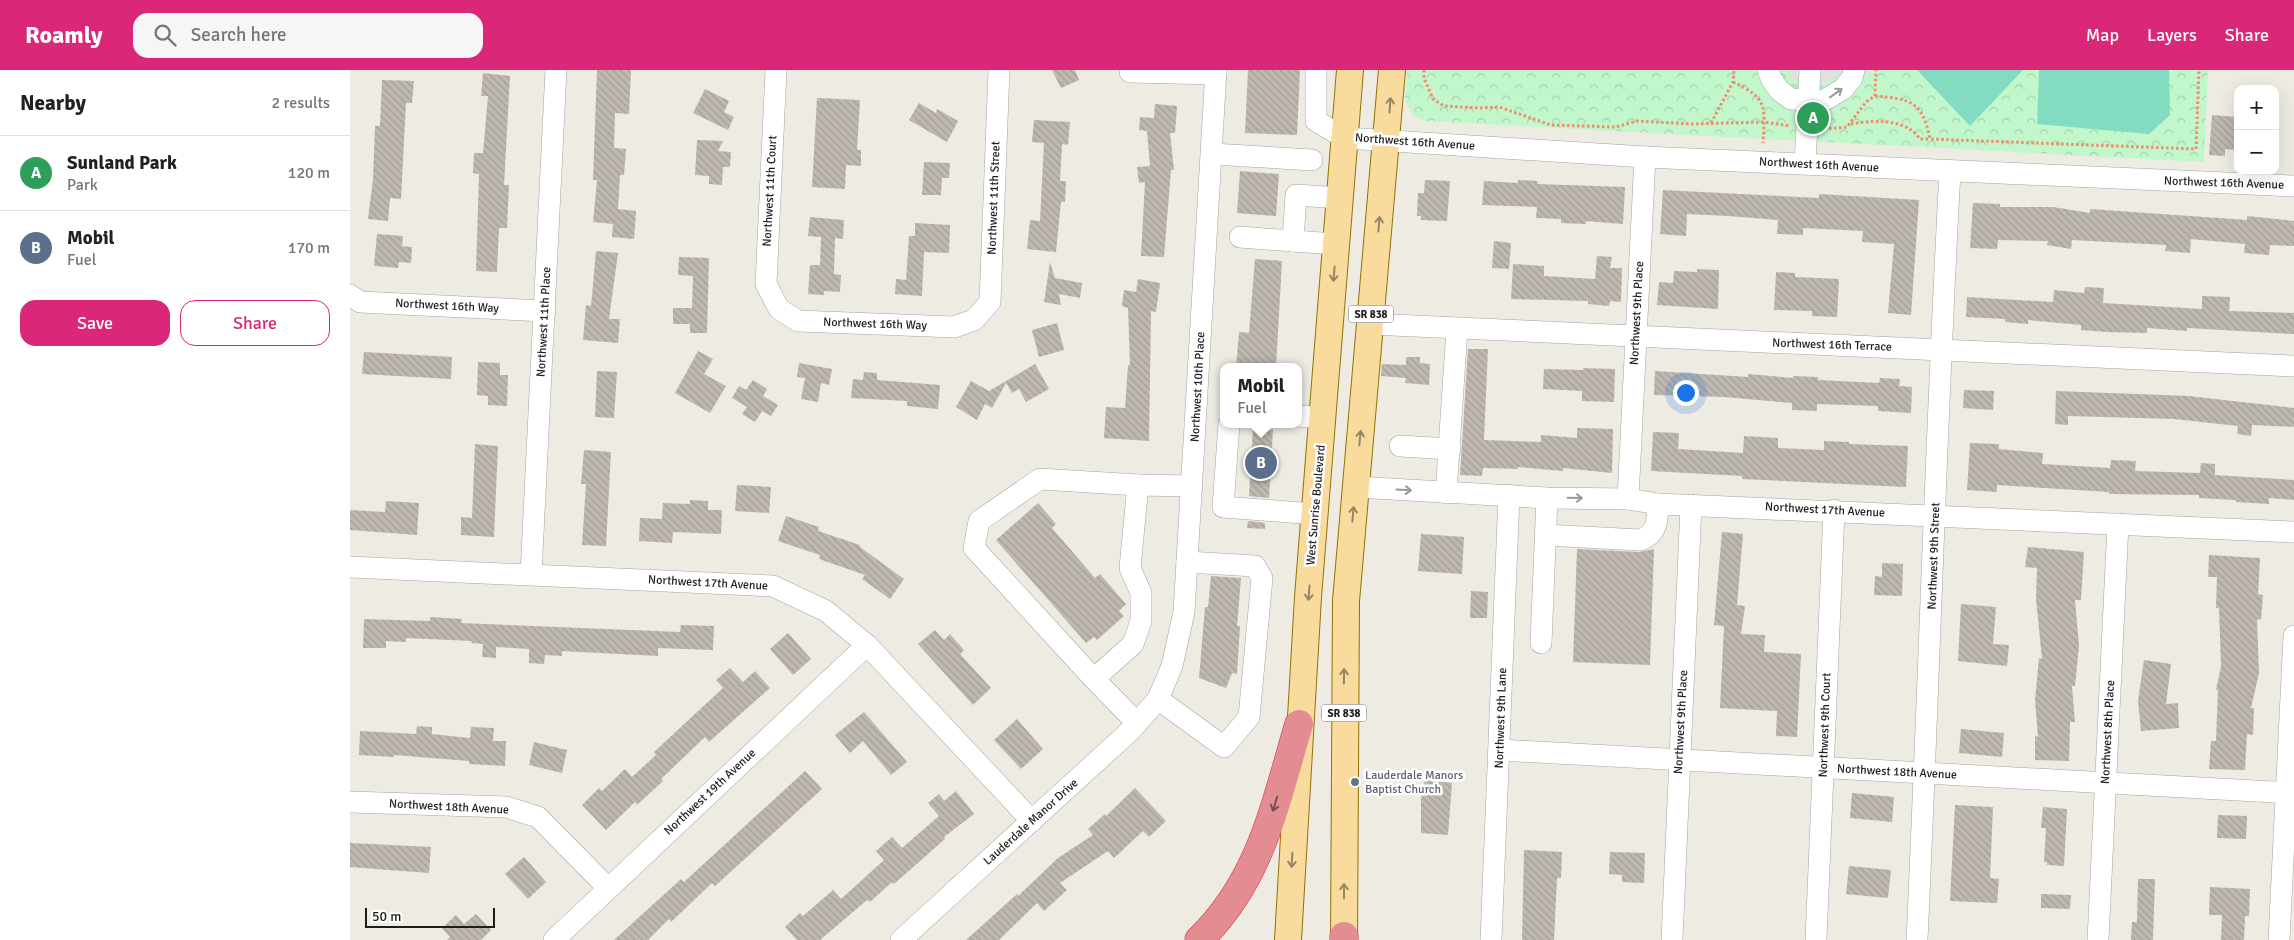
<!DOCTYPE html>
<html lang="en">
<head>
<meta charset="utf-8">
<style>
  body { margin:0; font-family:Signika,sans-serif; background:#f6f6f6; color:#202124 }
  .controls { position:absolute; right:15px; top:15px; display:grid; overflow:hidden; border-radius:10px; box-shadow:0 5px 20px #0002 }
  .controls button { width:45px; height:45px; display:grid; place-items:center; padding:0; border:0; border-bottom:1px solid #e0e0e0; background:#fff; color:#202124; font:25px sans-serif }
  .scale { position:absolute; left:15px; bottom:12px; width:130px; box-sizing:border-box; padding-left:5px; border:2px solid #1d1d1d; border-top:0; font-size:14px; line-height:18px; white-space:nowrap; color:#1d1d1d; -webkit-text-stroke:4px #fff; paint-order:stroke }
  .you { position:absolute; left:1335px; top:322px; width:18px; height:18px; margin:-12px; border:4px solid #fff; border-radius:50%; background:#1a73e8; box-shadow:0 0 0 8px #1a73e833 }
  .badge { display:grid; place-items:center; width:32px; height:32px; border-radius:50%; background:#db2777; color:#fff; font-size:16px; font-weight:700 }
  .pin { position:absolute; translate:-50% -50%; border:2px solid #fff; box-shadow:0 1px 5px #0006 }
  .popup { position:absolute; left:870px; top:293px; width:82px; height:65px; box-sizing:border-box; display:grid; place-content:center; border-radius:10px; background:#fff; filter:drop-shadow(0 1px 4px #0005); font-size:16px; white-space:nowrap; color:#757577 }
  .popup b { font-size:19px; color:#202124 }
  .popup::after { content:''; position:absolute; left:50%; top:100%; margin-left:-10px; border:10px solid transparent; border-top-color:#fff }
  .list { margin:0; padding:0; list-style:none }
  h2 { display:flex; justify-content:space-between; align-items:center; height:65px; margin:0; padding:0 20px; font-size:21px }
  h2 small { font-size:16px; font-weight:400; color:#757577 }
  .list li { display:grid; grid-template-columns:32px 1fr auto; gap:15px; align-items:center; box-sizing:border-box; height:75px; padding:0 20px; border-top:1px solid #e0e0e0 }
  .list b { display:block; font-size:19px; white-space:nowrap }
  .list p { margin:0; font-size:16px; white-space:nowrap; color:#757577 }
  .list em { font-size:16px; font-style:normal; color:#757577 }
  .actions { display:flex; gap:10px; padding:15px 20px }
  .actions a { flex:1; padding:11px 0; border:1px solid #db2777; border-radius:15px; text-align:center; font-size:18px; color:#db2777 }
  .actions .main { background:#db2777; color:#fff }
  .icon { flex:none; width:28px; height:28px; fill:none; stroke:currentColor; stroke-width:2; stroke-linecap:round; stroke-linejoin:round }
  .map { position:relative; flex:none; width:1944px; height:870px; overflow:hidden }
  header { display:flex; align-items:center; gap:30px; box-sizing:border-box; height:70px; padding:0 25px; background:#db2777; color:#fff }
  header strong { font-size:24px }
  nav { display:flex; gap:28px; margin-inline-start:auto; font-size:18px }
  .search { width:350px; height:45px; background:#f6f6f6; display:flex; align-items:center; gap:12px; box-sizing:border-box; padding:0 18px; border-radius:15px; color:#757577; font-size:19px }
  main { display:flex }
  aside { flex:1; background:#fff }
  .map>svg:first-child { display:block }
  .park { fill:url(#park-crowns) }
  .pitch { fill:#83dbc2 }
  .parking { fill:#e1e1e1 }
  .building { fill:url(#building-back-hatch) }
  .lines { fill:none; stroke-linecap:round; stroke-linejoin:round }
  .minor-casing { stroke:#a4a4a4; stroke-width:22 }
  .major-casing { stroke:#917205; stroke-width:28 }
  .highway-casing { stroke:#d22a51; stroke-width:29 }
  .path { stroke:#f58a6d; stroke-width:3; stroke-dasharray:2.5 2.5; stroke-linecap:butt }
  .minor { stroke:#fff; stroke-width:21 }
  .major { stroke:#f8db9d; stroke-width:26 }
  .highway { stroke:#e38d93; stroke-width:28 }
  .oneway { stroke:#999 }
  .oneway2 { stroke:#958663 }
  .oneway3 { stroke:#764f52 }
  .worship-dot { fill:#6b7280; stroke:#fff; stroke-width:2 }
  .labels { text-anchor:middle; dominant-baseline:central; stroke-width:5; stroke-linejoin:round; paint-order:stroke }
  .shield { fill:#fff; stroke:#616161; stroke-width:1 }
  .shield-label { font-size:11px; font-weight:bold; fill:#1d1d1d }
  .street-label { font-size:12px; fill:#1d1d1d; stroke:#fff }
  .worship-label { font-size:12px; fill:#5b616d; stroke:#fff; text-anchor:start }
</style>
</head>
<body>
<header>
<strong>Roamly</strong>
<div class="search"><svg class="icon" aria-label="search" viewBox="0 0 24 24"><circle cx="10" cy="10" r="6"/><path d="M15 15l6 6"/></svg>Search here</div>
<nav><a>Map</a><a>Layers</a><a>Share</a></nav>
</header>
<main>
<aside>
<h2>Nearby<small>2 results</small></h2>
<ul class="list">
<li><span class="badge" style="background:#2e9e5b">A</span><div><b>Sunland Park</b><p>Park</p></div><em>120 m</em></li>
<li><span class="badge" style="background:#5c6f8a">B</span><div><b>Mobil</b><p>Fuel</p></div><em>170 m</em></li>
</ul>
<div class="actions"><a class="main">Save</a><a>Share</a></div>
</aside>
<div class="map">
<svg width="1944" height="870" viewBox="0 0 1944 870">
  <defs>
    <pattern id="park-crowns" width="20" height="18" patternUnits="userSpaceOnUse" patternTransform="scale(1.25)"><rect width="20" height="18" fill="#c1f7cb"/><path d="M2 6a3 3 0 1 1 6 0M12 15a3 3 0 1 1 6 0" fill="none" stroke="#a5d3ae"/></pattern>
    <pattern id="building-back-hatch" width="6" height="6" patternUnits="userSpaceOnUse" patternTransform="scale(1.25)"><rect width="6" height="6" fill="#beb8b0"/><path d="M-1 5l2 2M0 0l6 6M5-1l2 2" fill="none" stroke="#a39e97"/></pattern>
  </defs>
  <rect width="100%" height="100%" fill="#eeebe3"/>
  <path class="park" d="M1057,0H1858L1854,92L1076,51L1063,46L1055,30Z"/>
  <g class="pitch">
    <path d="M1567,0H1673L1620,56Z"/>
    <path d="M1689,0H1819L1820,45L1799,64L1687,54Z"/>
  </g>
  <path class="parking" d="M1436,0H1521V4L1492,3L1472,15L1450,14Z"/>
  <g class="building">
    <path d="M247,0H281L279,44L265,43L264,78L276,79L274,105H270L268,139L286,141L284,169L262,167L263,154L243,152L247,110H243Z"/>
    <path d="M702,0H725L729,10L711,18Z"/>
    <path d="M898,0H950L947,65L895,63Z"/>
    <path d="M133,3L160,6L154,115H159L157,158H149L147,202L126,201L129,104L123,103L124,83H133L138,26H131Z"/>
    <path d="M32,10L64,11L62,33H56L51,129L40,128L38,151L18,149L23,109L25,56H30Z"/>
    <path d="M355,19L379,31L374,42L384,47L378,60L343,43Z"/>
    <path d="M467,28L510,30L507,80H511V96L496,95L495,119L462,117Z"/>
    <path d="M569,33L586,43L587,39L608,51L597,72L559,50Z"/>
    <path d="M805,34L827,36L825,63H820L824,100H821L814,187L791,186L795,112L789,113L787,97L800,96L797,61L789,60L790,47L804,48Z"/>
    <path d="M1862,45L1887,47L1884,80L1875,79V86L1859,85Z"/>
    <path d="M684,50L720,52L718,75L712,74L710,111H716L715,132H711L706,182L677,179L680,150L690,151L694,73L682,72Z"/>
    <path d="M347,70L373,71L368,81L381,82L380,97H373L372,115L359,114V106L345,105Z"/>
    <path d="M574,92L600,93L599,108H592L591,125H572Z"/>
    <path d="M890,101L929,104L926,146L887,143Z"/>
    <path d="M1075,110L1100,111L1097,151L1071,150V146H1067L1068,123H1074Z"/>
    <path d="M1168,110L1188,111L1187,114L1275,117L1273,154L1236,151V154L1211,153V149L1186,148L1187,137L1132,135L1134,111L1168,113Z"/>
    <path d="M1313,120L1469,128V124L1569,130L1561,245L1538,243L1544,174L1512,172L1513,161L1453,158V165L1427,164L1428,150L1378,146L1337,144L1336,166L1310,164Z"/>
    <path d="M1623,133L1650,134V137H1703L1740,143V139L1897,150V146L1944,151V176L1920,175L1919,185L1894,183L1895,174L1841,169L1840,183L1815,181L1816,175L1722,170L1721,179L1697,175L1698,171L1648,170L1647,179L1620,178Z"/>
    <path d="M460,147L494,150L493,169L485,168L484,204L491,205L490,222L474,221V225L458,224L460,195H470L471,167L458,166Z"/>
    <path d="M565,153L600,155L599,183L574,182L572,226L545,224L546,209L556,210L559,166H565Z"/>
    <path d="M27,164L53,166L52,176L62,177L61,193L49,192L48,198L24,196Z"/>
    <path d="M1144,171L1161,173L1159,199L1142,198Z"/>
    <path d="M246,181L268,183L259,249H270L268,273L233,270L236,235L241,236Z"/>
    <path d="M1247,186L1262,187L1260,198H1272L1271,232L1260,231L1259,236L1238,234V231L1161,229L1163,194L1194,196V206L1245,209Z"/>
    <path d="M329,187L359,188L357,263H340V254H323V238H342L343,206L328,205Z"/>
    <path d="M905,189L932,191L926,297H886L889,262L899,263Z"/>
    <path d="M700,192L705,208L732,213L730,228L709,224L711,235L694,232Z"/>
    <path d="M1347,199L1369,200L1368,239L1307,235L1309,212L1323,213L1324,201L1347,202Z"/>
    <path d="M1426,202L1445,203V207L1489,209L1487,247L1462,246V241L1424,240Z"/>
    <path d="M788,209L810,213L806,242L801,241L799,371L754,368L756,337L775,338L778,295H780L778,238L772,236L774,220L786,222Z"/>
    <path d="M1735,217L1754,218L1753,233L1852,239V226L1880,227L1879,241L1944,243V264L1837,258V261L1797,258V263L1757,262L1731,260V255L1678,250V254L1655,252V249L1616,247L1617,227L1703,232L1704,220L1734,223Z"/>
    <path d="M707,253L714,280L689,287L682,260Z"/>
    <path d="M1118,279H1138L1134,370L1191,372V365L1227,368V358L1263,359L1262,403L1213,398V401L1168,397V399L1133,398L1132,406L1110,405Z"/>
    <path d="M348,281L363,289L354,304L376,316L360,343L325,323Z"/>
    <path d="M14,282L102,287L101,309L12,304Z"/>
    <path d="M1056,287H1070V293L1080,294L1079,315L1055,313L1056,308L1031,306L1032,294L1056,295Z"/>
    <path d="M128,292L150,293V305H158L157,336L138,335V326L127,325Z"/>
    <path d="M449,293L482,299L479,315L471,313L468,332L451,329L455,308L447,307Z"/>
    <path d="M685,294L699,319L676,332L669,319L662,323L656,313L642,338L635,334L627,350L606,337L621,311L639,321Z"/>
    <path d="M1233,298L1265,299L1264,332L1232,331V321L1193,319L1194,299L1233,300Z"/>
    <path d="M247,301L267,302L264,348L245,347Z"/>
    <path d="M1305,301L1398,307V304L1443,308V306L1468,307V310L1529,313L1530,308L1550,309L1549,316L1562,317L1561,343L1528,341V336L1467,334V341L1442,340V333L1375,327L1304,325Z"/>
    <path d="M514,302L527,303V310L590,315L588,339L557,336V331L501,328L503,309L513,310Z"/>
    <path d="M403,310L417,319L413,326L428,335L421,346L412,341L405,352L392,344L397,337L382,328L389,316L396,320Z"/>
    <path d="M1614,320L1644,321L1643,340L1613,338Z"/>
    <path d="M1706,321L1839,326L1944,338V357L1902,355L1901,366L1887,364L1888,356L1824,349L1718,346V355L1705,354Z"/>
    <path d="M903,359L923,360L919,428L899,426Z"/>
    <path d="M1303,362L1329,363L1328,379L1393,383L1394,366L1428,368V378L1474,380V371L1499,372V374L1558,376L1556,417L1392,409V406L1301,401Z"/>
    <path d="M1620,373L1649,374V379L1693,383L1692,394L1760,398L1761,390L1786,391L1785,401L1850,403L1851,393L1865,394V405L1944,410V430L1919,428V434L1886,432V430L1849,428V425L1759,424V422L1647,415V422L1617,420Z"/>
    <path d="M125,374L148,376L144,467L111,465V447L122,448Z"/>
    <path d="M234,380L261,382L256,476L232,475L236,414H231Z"/>
    <path d="M387,415L421,417L419,443L385,441Z"/>
    <path d="M340,430L358,431V440H372L371,464L323,462L322,473L289,471L290,448L312,449L313,433L340,434Z"/>
    <path d="M36,431L69,433L67,465L0,460V440L35,442Z"/>
    <path d="M688,433L706,454L702,458L745,508L750,504L776,534L769,541L774,546L747,570L744,567L736,573L646,470Z"/>
    <path d="M436,446L469,457L468,461L510,475V477L554,509L540,529L512,509L515,505L469,489L470,485L428,471Z"/>
    <path d="M898,451L915,453V459L897,458Z"/>
    <path d="M1372,462L1393,464L1387,535L1395,536L1391,564L1415,565L1414,582L1451,584L1447,667L1426,666L1427,641L1370,638L1374,556L1364,555Z"/>
    <path d="M1071,464L1114,467L1112,504L1068,501Z"/>
    <path d="M1678,477L1734,482L1731,530H1725L1729,576L1725,616H1722L1725,652H1720L1719,691L1685,690V666L1688,667L1685,630L1689,588L1692,589L1686,529L1687,498L1675,497Z"/>
    <path d="M1227,479L1289,482L1304,479L1300,595L1223,592Z"/>
    <path d="M1859,485L1910,488L1908,524L1913,525L1911,550L1907,549L1909,603L1901,638H1904L1903,665L1897,664L1895,700L1859,699L1861,671H1866L1868,620H1866L1871,596L1869,538H1866L1867,507H1858Z"/>
    <path d="M1532,493L1553,494L1552,526L1524,525L1525,506L1532,507Z"/>
    <path d="M861,506L891,508L887,556H890L887,604L882,603L876,618L849,608L855,537H858Z"/>
    <path d="M1121,521L1138,522L1137,548H1120Z"/>
    <path d="M1611,534L1646,537L1643,574L1659,575L1657,596L1608,591Z"/>
    <path d="M80,547L112,549L111,553L330,562L331,555L364,556L363,580L308,578V586L212,581V586L195,585L194,594L179,593V579L146,577V588L132,587L133,574L121,573L122,571L56,568V572L36,571V578H13L14,549L80,551Z"/>
    <path d="M585,560L594,570L600,564L614,580L610,584L641,618L623,635L568,574Z"/>
    <path d="M438,563L461,589L443,605L420,579Z"/>
    <path d="M1794,590L1821,594L1816,634L1828,633L1829,658L1791,661L1788,631Z"/>
    <path d="M380,598L393,612L405,601L420,618L359,672L355,667L311,709L313,711L287,735L285,732L256,760L232,735L249,718L252,721L275,699L282,707L306,685L304,682L373,618L366,610Z"/>
    <path d="M514,642L557,692L541,705L513,671L500,683L485,665Z"/>
    <path d="M667,649L693,679L671,699L644,670Z"/>
    <path d="M67,656L82,657V664L120,668L121,657L144,658L143,671H156L155,696L119,694V691L44,685V687L9,685L10,661L66,664Z"/>
    <path d="M1611,659L1654,663L1652,687L1609,683Z"/>
    <path d="M184,672L217,680L212,703L179,695Z"/>
    <path d="M455,701L472,719L365,816L362,813L321,852L319,849L298,870H264L331,809L334,812Z"/>
    <path d="M1075,710L1102,713L1098,765L1071,763V729Z"/>
    <path d="M785,718L816,751L799,767L793,761L764,788L758,781L710,813L717,820L694,841L687,833L649,870H616L667,824L668,826L708,788L743,765L738,759L755,744L756,746Z"/>
    <path d="M606,721L624,744L594,767L595,769L544,814L542,812L520,832L517,830L470,870H447L435,857L450,843L453,846L483,820L491,829L534,790L526,781L542,767L552,778L589,746L578,733L589,724L594,731Z"/>
    <path d="M1502,723L1544,727L1542,752L1500,748Z"/>
    <path d="M1605,735L1643,737L1640,808L1649,809L1647,833L1600,831Z"/>
    <path d="M1693,737L1717,739L1714,796L1697,795V792H1694L1696,758H1691Z"/>
    <path d="M1868,745L1897,746L1896,769L1867,768Z"/>
    <path d="M0,773L81,777L79,803L0,797Z"/>
    <path d="M1174,780L1212,782L1211,808H1207L1204,870H1172Z"/>
    <path d="M1260,782L1295,783L1294,813L1272,812V805L1259,804Z"/>
    <path d="M174,787L196,812L178,829L155,804Z"/>
    <path d="M1499,796L1541,800L1538,828L1496,824Z"/>
    <path d="M1788,809H1805L1803,870H1781L1782,852H1787Z"/>
    <path d="M1860,817L1900,819L1899,846H1895L1894,870H1871L1872,845H1859Z"/>
    <path d="M1691,824L1721,825L1720,839L1691,838Z"/>
    <path d="M126,844L141,860L131,870H97L100,867L92,858L106,845L114,854Z"/>
  </g>
  <g class="lines">
    <defs>
      <g id="minor">
        <path d="M426,0L416,214L429,239L448,251L604,257L624,250L640,232L649,0"/>
        <path d="M966,0V51L995,68L1295,87L1944,116"/>
        <path d="M1418,0L1422,10L1430,21L1441,29L1473,31L1493,19L1502,8L1504,0"/>
        <path d="M780,2L866,4"/>
        <path d="M862,84L962,90"/>
        <path d="M1455,93L1460,0"/>
        <path d="M890,167L943,171"/>
        <path d="M986,174L943,171L946,125L990,128"/>
        <path d="M0,225L10,232L195,241"/>
        <path d="M1020,254L1944,296"/>
        <path d="M948,346L973,348"/>
        <path d="M879,354L873,437L965,444"/>
        <path d="M1050,376L1100,379"/>
        <path d="M1006,417L1197,428L1278,429L1308,434L1944,462"/>
        <path d="M1096,423L1107,259"/>
        <path d="M1278,429L1295,87"/>
        <path d="M1195,465L1290,470C1308,464 1307,450 1308,434"/>
        <path d="M0,497L423,516L476,541L517,575L682,751"/>
        <path d="M181,504L206,0"/>
        <path d="M1191,573L1197,428"/>
        <path d="M744,609L624,478L629,451L690,409L788,415"/>
        <path d="M808,629L874,677L899,647L912,508L905,496L837,492"/>
        <path d="M787,653L744,609L783,574L791,551V523L780,498L788,415L842,416"/>
        <path d="M1150,680L1944,723"/>
        <path d="M0,732L156,737L188,747L258,818"/>
        <path d="M204,870L517,575"/>
        <path d="M551,870L780,661L808,629L822,596L834,542L866,0"/>
        <path d="M1141,870L1159,425"/>
        <path d="M1322,870L1341,435"/>
        <path d="M1466,870L1484,440"/>
        <path d="M1567,870C1579,614 1586,357 1600,101"/>
        <path d="M1748,870L1768,454"/>
        <path d="M1929,870L1944,566"/>
      </g>
      <g id="major">
        <path d="M938,870L958,527L1000,0"/>
        <path d="M994,870L996,531L1042,0"/>
      </g>
      <g id="highway">
        <path d="M994,866V870"/>
        <path d="M849,870C911,810 925,734 949,654"/>
      </g>
    </defs>
    <use href="#minor" class="minor-casing"/>
    <use href="#major" class="major-casing"/>
    <use href="#highway" class="highway-casing"/>
    <g class="path">
      <path d="M1074,0V8L1083,29L1094,36L1130,38L1149,37L1201,55L1266,57L1287,51L1342,54L1414,52L1440,56"/>
      <path d="M1383,12C1418,28 1415,37 1413,73"/>
      <path d="M1525,26C1561,29 1572,31 1580,69L1846,79L1849,0"/>
      <path d="M1361,53L1383,12L1384,0"/>
      <path d="M1501,54C1523,50 1556,48 1570,69H1580"/>
      <path d="M1474,59L1497,57L1516,32L1525,26L1526,0"/>
    </g>
    <use href="#minor" class="minor"/>
    <use href="#major" class="major"/>
    <use href="#highway" class="highway"/>
  </g>
  <defs><path id="oneway-shaft" d="M-6 0H5M1.5-3L5.5 0L1.5 3" fill="none" stroke-width="1.6" stroke-linecap="round" stroke-linejoin="round" transform="scale(1.25)"/></defs>
  <g class="oneway">
    <use href="#oneway-shaft" transform="translate(1486 23) rotate(-36)"/>
    <use href="#oneway-shaft" transform="translate(1054 420) rotate(3)"/>
    <use href="#oneway-shaft" transform="translate(1225 428) rotate(1)"/>
  </g>
  <g class="oneway2">
    <use href="#oneway-shaft" transform="translate(1040 35) rotate(-86)"/>
    <use href="#oneway-shaft" transform="translate(1029 154) rotate(-85)"/>
    <use href="#oneway-shaft" transform="translate(984 204) rotate(95)"/>
    <use href="#oneway-shaft" transform="translate(1010 368) rotate(-85)"/>
    <use href="#oneway-shaft" transform="translate(1003 444) rotate(-85)"/>
    <use href="#oneway-shaft" transform="translate(959 523) rotate(94)"/>
    <use href="#oneway-shaft" transform="translate(994 606) rotate(-89)"/>
    <use href="#oneway-shaft" transform="translate(942 790) rotate(93)"/>
    <use href="#oneway-shaft" transform="translate(994 821) rotate(-90)"/>
  </g>
  <use class="oneway3" href="#oneway-shaft" transform="translate(925 734) rotate(107)"/>
  <circle class="worship-dot" cx="1005" cy="712" r="5"/>
  <g class="labels">
    <g class="shield">
      <rect x="998.5" y="235.5" width="45" height="17" rx="4"/>
      <rect x="971.5" y="634.5" width="45" height="17" rx="4"/>
    </g>
    <g class="shield-label">
      <text x="1021" y="244">SR 838</text>
      <text x="994" y="643">SR 838</text>
    </g>
    <g class="street-label">
      <text transform="translate(1065 72) rotate(4)">Northwest 16th Avenue</text>
      <text transform="translate(1469 95) rotate(3)">Northwest 16th Avenue</text>
      <text transform="translate(1874 113) rotate(2)">Northwest 16th Avenue</text>
      <text transform="translate(420 121) rotate(-87)">Northwest 11th Court</text>
      <text transform="translate(644 128) rotate(-88)">Northwest 11th Street</text>
      <text transform="translate(97 236) rotate(3)">Northwest 16th Way</text>
      <text transform="translate(1287 243) rotate(-87)">Northwest 9th Place</text>
      <text transform="translate(194 252) rotate(-87)">Northwest 11th Place</text>
      <text transform="translate(525 254) rotate(2)">Northwest 16th Way</text>
      <text transform="translate(1482 275) rotate(2)">Northwest 16th Terrace</text>
      <text transform="translate(848 317) rotate(-87)">Northwest 10th Place</text>
      <text transform="translate(966 435) rotate(-85)">West Sunrise Boulevard</text>
      <text transform="translate(1475 440) rotate(3)">Northwest 17th Avenue</text>
      <text transform="translate(1584 486) rotate(-88)">Northwest 9th Street</text>
      <text transform="translate(358 513) rotate(3)">Northwest 17th Avenue</text>
      <text transform="translate(1151 648) rotate(-88)">Northwest 9th Lane</text>
      <text transform="translate(1331 652) rotate(-87)">Northwest 9th Place</text>
      <text transform="translate(1475 655) rotate(-88)">Northwest 9th Court</text>
      <text transform="translate(1758 662) rotate(-87)">Northwest 8th Place</text>
      <text transform="translate(1547 702) rotate(3)">Northwest 18th Avenue</text>
      <text transform="translate(360 722) rotate(-43)">Northwest 19th Avenue</text>
      <text transform="translate(99 737) rotate(3)">Northwest 18th Avenue</text>
      <text transform="translate(681 752) rotate(-42)">Lauderdale Manor Drive</text>
    </g>
    <g class="worship-label">
      <text x="1015" y="705">Lauderdale Manors<tspan x="1015" dy="14">Baptist Church</tspan></text>
    </g>
  </g>
</svg>
<div class="controls">
<button>+</button>
<button>−</button>
</div>
<div class="scale">50 m</div>
<div class="you"></div>
<div class="pin badge" style="left:1463px;top:48px;background:#2e9e5b">A</div>
<div class="pin badge" style="left:911px;top:393px;background:#5c6f8a">B</div>
<div class="popup"><b>Mobil</b>Fuel</div>
</div>
</main>
</body>
</html>
